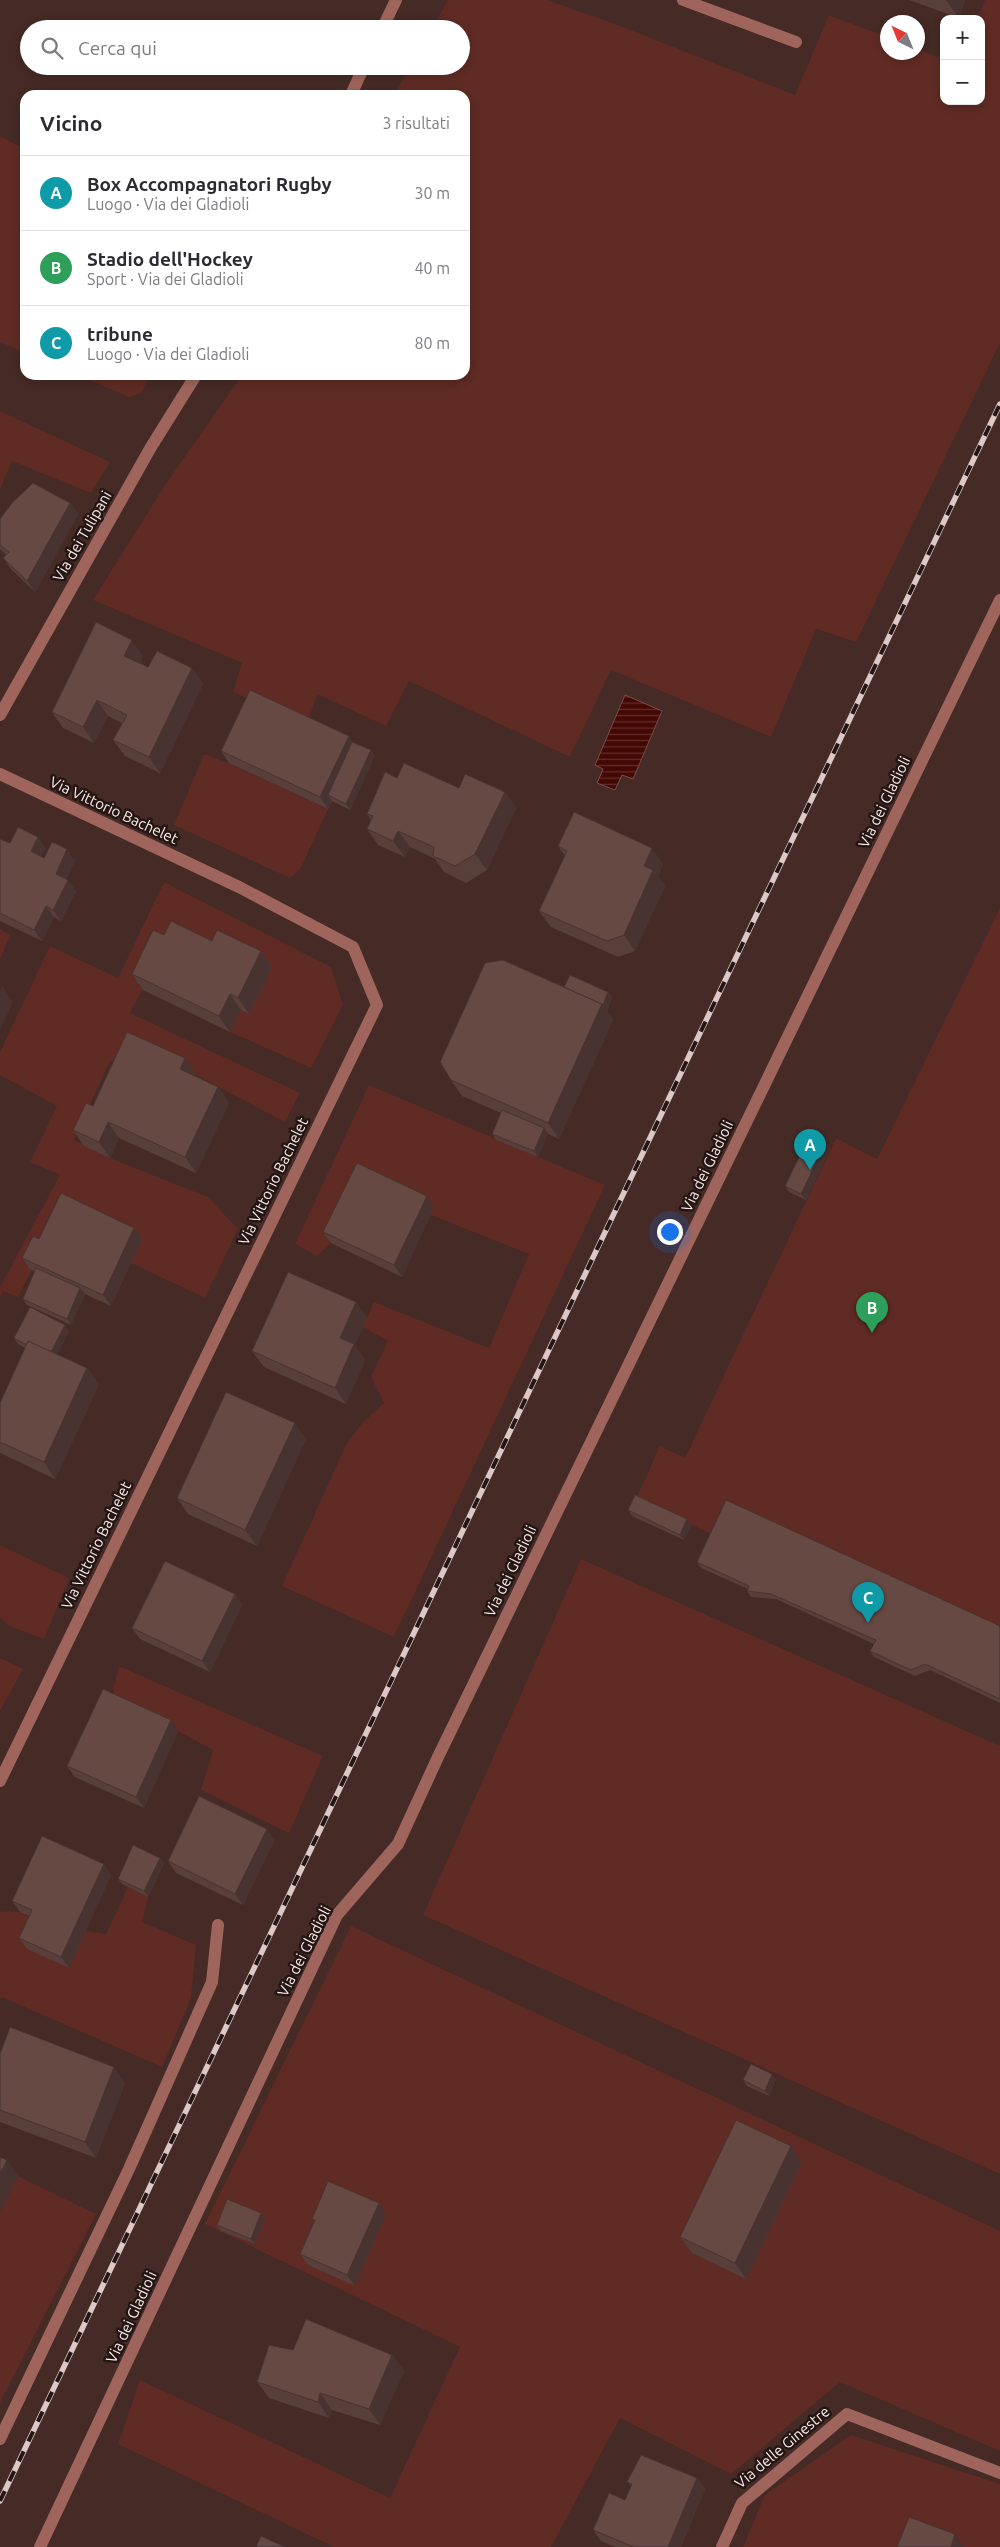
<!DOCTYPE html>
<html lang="it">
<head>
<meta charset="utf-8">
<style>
  body { margin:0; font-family:Ubuntu,sans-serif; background:#f7f7f7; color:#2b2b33 }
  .controls { position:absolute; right:15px; top:15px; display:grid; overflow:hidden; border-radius:10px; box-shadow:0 2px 8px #0003 }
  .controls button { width:45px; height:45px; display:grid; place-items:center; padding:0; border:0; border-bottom:1px solid #e1e1e2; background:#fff; color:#2b2b33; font:25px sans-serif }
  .compass { position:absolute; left:880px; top:15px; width:45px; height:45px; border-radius:50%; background:#fff; box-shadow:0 2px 8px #0003; rotate:317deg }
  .you { position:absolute; left:669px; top:1231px; width:18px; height:18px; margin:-12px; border:4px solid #fff; border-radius:50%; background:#1a73e8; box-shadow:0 0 0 8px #1a73e833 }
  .badge { display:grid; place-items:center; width:32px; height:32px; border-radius:50%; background:#0b8043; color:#fff; font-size:16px; font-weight:700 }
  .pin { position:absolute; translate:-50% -41px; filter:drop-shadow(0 1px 2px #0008) }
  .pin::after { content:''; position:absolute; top:26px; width:18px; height:15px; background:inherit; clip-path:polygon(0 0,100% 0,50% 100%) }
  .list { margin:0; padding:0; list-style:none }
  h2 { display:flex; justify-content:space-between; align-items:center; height:65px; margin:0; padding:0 20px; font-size:21px }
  h2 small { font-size:16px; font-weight:400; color:#7c7c81 }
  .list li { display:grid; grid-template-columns:32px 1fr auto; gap:15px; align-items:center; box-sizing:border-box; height:75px; padding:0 20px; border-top:1px solid #e1e1e2 }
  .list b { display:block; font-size:19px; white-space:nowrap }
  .list p { margin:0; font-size:16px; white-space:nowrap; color:#7c7c81 }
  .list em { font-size:16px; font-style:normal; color:#7c7c81 }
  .icon { flex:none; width:28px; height:28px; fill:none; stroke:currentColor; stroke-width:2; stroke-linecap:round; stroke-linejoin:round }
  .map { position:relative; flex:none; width:1000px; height:2547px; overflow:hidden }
  .search { position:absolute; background:#fff; box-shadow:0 2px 8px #0003; left:20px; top:20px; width:450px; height:55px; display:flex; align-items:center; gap:12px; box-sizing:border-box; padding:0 18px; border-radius:28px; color:#7c7c81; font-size:19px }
  .panel { position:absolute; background:#fff; box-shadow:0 2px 8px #0003; left:20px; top:90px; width:450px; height:290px; border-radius:15px }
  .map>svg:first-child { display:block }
  .green { fill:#5f2b24 }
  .water { fill:url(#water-rules); stroke:#7c4c48 }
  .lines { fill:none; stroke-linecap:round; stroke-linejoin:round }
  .minor { stroke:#9f655c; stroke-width:12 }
  .rail-casing { stroke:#ddc8c5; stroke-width:5.5 }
  .rail { stroke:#231614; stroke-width:4; stroke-dasharray:11; stroke-linecap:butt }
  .wall { fill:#593f3a }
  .shaded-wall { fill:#483330 }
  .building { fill:#674944; stroke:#483330 }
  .labels { text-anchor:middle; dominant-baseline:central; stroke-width:5; stroke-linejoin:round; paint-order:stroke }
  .street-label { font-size:15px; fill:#ffebe8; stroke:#231614 }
</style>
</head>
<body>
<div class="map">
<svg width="1000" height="2547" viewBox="0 0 1000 2547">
  <defs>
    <pattern id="water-rules" width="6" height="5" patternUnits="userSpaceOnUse" patternTransform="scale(1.25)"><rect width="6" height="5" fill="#440804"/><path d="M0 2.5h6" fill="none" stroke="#602c29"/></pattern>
  </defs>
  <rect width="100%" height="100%" fill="#452a25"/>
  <g class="green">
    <path d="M448,0H547L618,25L795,95L829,15L887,37L888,52H918V49L944,59V101H981V19H978L985,0H1000V343L856,642L816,629L771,737L611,670L570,757L409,681L386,726L317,694L307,724L233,692L242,663L93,600L165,485L242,375H465V95H394L411,66H461V29H432Z"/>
    <path d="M0,136L25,149V353L0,342Z"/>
    <path d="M78,375H151L141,393L129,397Z"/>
    <path d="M0,411L110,462L91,493L12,461L0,489Z"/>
    <path d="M204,754L229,763L328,809L300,870L290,878L174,825Z"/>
    <path d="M164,882L331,967L343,1005L311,1068L230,1032L165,947L130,1013L300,1093L285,1122L196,1075L138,1048L128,1070L110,1061L74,1140L110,1158L208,1197L238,1229L205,1298L131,1263L68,1200L18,1297L3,1291L0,1297V1287L60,1175L30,1162L57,1106L0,1075V1052L50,946L118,978Z"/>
    <path d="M1000,908V1629L973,1613L731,1506L716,1536L636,1499L660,1446L685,1458L836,1138L877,1159Z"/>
    <path d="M0,929L10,935L1,958H0Z"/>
    <path d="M369,1085L605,1185L394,1637L282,1586L347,1443L364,1421L384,1403L371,1377L388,1341L363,1327L374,1302L489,1348L529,1254L431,1215L365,1174L331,1243L317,1256L295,1244Z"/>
    <path d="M0,1545L69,1578L44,1639L9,1626L0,1617Z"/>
    <path d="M581,1559L1000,1746V2174L423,1915Z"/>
    <path d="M0,1658L23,1669L0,1711Z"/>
    <path d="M119,1666L323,1756L289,1833L201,1790L213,1750L178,1731L111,1700Z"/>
    <path d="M128,1887L148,1897L142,1922L196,1945L191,1998L162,2067L4,1998H0V1911L20,1912L39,1924L106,1934Z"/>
    <path d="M351,1926L1000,2231V2451L840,2382L731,2474L620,2418L551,2547H334L118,2444L140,2380L390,2498L460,2347L205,2224Z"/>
    <path d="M18,2176L96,2214L0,2403V2212Z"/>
    <path d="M851,2435L1000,2484V2547H743L765,2495Z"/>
  </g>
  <path class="water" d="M625,695L662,711L633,779L622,775L615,790L597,783L603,769L595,765Z"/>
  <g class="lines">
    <g class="minor">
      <path d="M683,0L796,42"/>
      <path d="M382,29L396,0"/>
      <path d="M351,95L364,66"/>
      <path d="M0,715L151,447L196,375"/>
      <path d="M0,774L239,887L353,947L377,1005L0,1781"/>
      <path d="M0,2439L129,2169L212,1982L218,1925"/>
      <path d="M40,2547L337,1915L398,1844L438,1757L1000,600"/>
      <path d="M722,2547L742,2503L847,2414L1000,2473"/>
    </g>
    <defs>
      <path id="rail" d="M0,2501L1000,404"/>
    </defs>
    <use href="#rail" class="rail-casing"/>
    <use href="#rail" class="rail"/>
  </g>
  <g class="wall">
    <path d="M909,0H965L959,18Z"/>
    <path d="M70,503L78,514L35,592L11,569L3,558L6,555L0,549V519Z"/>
    <path d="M143,656L140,663L148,667L192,668L203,684L160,773L125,756L113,740L122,723L108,716L94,743L63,728L52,712Z"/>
    <path d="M349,736L352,742L371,750L375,756L350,810L332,801L328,809L229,763L221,751Z"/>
    <path d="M397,778L459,788L505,792L516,808L487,870L466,883L444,872L435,859L410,847L405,857L378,845L367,829L371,820L367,814Z"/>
    <path d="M0,839L10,843L46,848L41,856L44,858L75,861L66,879L76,891L61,921L54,917L42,941L0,921Z"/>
    <path d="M558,846L663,864L658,877L665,886L635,951L618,957L551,927L539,911L565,856Z"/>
    <path d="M164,935L212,941L261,951L272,967L249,1014L241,1010L230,1032L143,990L132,974Z"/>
    <path d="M564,987L608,992L612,997L607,1011L613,1020L559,1139L548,1134L538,1157L496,1140L492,1134L501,1113L462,1096L451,1080Z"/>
    <path d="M185,1058L196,1074L195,1076L218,1087L229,1103L196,1173L119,1138L110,1158L84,1146L73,1130L93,1106Z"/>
    <path d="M830,1148L806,1200L789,1192L785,1186Z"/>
    <path d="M434,1207L402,1277L331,1243L323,1232Z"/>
    <path d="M134,1228L142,1239L111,1306L85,1294L71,1325L27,1305L23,1299L35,1272L30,1269L22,1258L39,1239Z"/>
    <path d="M356,1302L367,1318L355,1345L365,1360L346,1404L264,1367L252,1351Z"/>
    <path d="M69,1331L57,1354L87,1368L99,1384L55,1479L0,1453V1403L25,1348L18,1344L14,1338Z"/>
    <path d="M306,1439L257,1546L188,1514L177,1498Z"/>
    <path d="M628,1510L687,1519L691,1525L684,1540L632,1516Z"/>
    <path d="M697,1562L1000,1626V1703L930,1670L915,1676L874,1657L870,1651L874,1644L776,1599L751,1597L747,1591L748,1589L701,1568Z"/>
    <path d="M235,1594L242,1605L210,1672L140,1639L132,1628Z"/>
    <path d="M171,1720L178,1731L144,1808L75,1777L67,1766Z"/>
    <path d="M275,1840L243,1905L176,1873L168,1861Z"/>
    <path d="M164,1863L148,1897L122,1884L118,1879Z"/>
    <path d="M111,1875L69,1968L27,1949L19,1938L29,1916L20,1912L12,1901Z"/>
    <path d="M0,2054L125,2083L96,2158L0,2122Z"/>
    <path d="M772,2074L776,2080L769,2096L747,2086L743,2080Z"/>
    <path d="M802,2162L746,2279L692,2253L680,2237Z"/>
    <path d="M386,2214L355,2286L308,2265L300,2254L314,2222L312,2219Z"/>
    <path d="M265,2218L255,2244L221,2231L217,2225Z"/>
    <path d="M293,2350L392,2355L404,2371L380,2425L332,2410L329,2418L269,2398L257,2382Z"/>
    <path d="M697,2478L705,2489L681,2547H615L601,2541L593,2530L625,2500L631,2486L627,2482Z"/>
  </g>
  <g class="shaded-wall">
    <path d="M946,0H965L959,18Z"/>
    <path d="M70,503L78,514L35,592L27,581Z"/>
    <path d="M132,640L143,656L136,672L124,656Z"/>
    <path d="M192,668L203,684L160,773L149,757Z"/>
    <path d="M97,700L108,716L94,743L83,727Z"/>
    <path d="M349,736L356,747L328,795L332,801L328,809L320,797Z"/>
    <path d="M371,750L375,756L350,810L346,804Z"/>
    <path d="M505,792L516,808L487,870L475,854Z"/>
    <path d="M398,831L410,847L405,857L393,841Z"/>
    <path d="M38,837L46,848L38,863L31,851Z"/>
    <path d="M652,848L663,864L658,877L665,886L635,951L624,935L644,866Z"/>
    <path d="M67,849L75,861L64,885L56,874Z"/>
    <path d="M68,880L76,891L61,921L53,910Z"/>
    <path d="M46,906L54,917L42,941L34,930Z"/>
    <path d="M261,951L272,967L249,1014L238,998Z"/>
    <path d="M2,986L13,1002L0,1030V990Z"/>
    <path d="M608,992L612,997L607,1011L613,1020L559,1139L548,1123L602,1004Z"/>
    <path d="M230,994L241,1010L230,1032L219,1016Z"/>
    <path d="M185,1058L196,1074L191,1085L180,1069Z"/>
    <path d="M218,1087L229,1103L196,1173L185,1157Z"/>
    <path d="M108,1122L119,1138L110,1158L99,1142Z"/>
    <path d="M544,1128L548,1134L538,1157L534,1151Z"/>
    <path d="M826,1142L830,1148L806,1200L801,1194Z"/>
    <path d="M427,1196L434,1207L402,1277L394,1265Z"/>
    <path d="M134,1228L142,1239L111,1306L103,1295Z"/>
    <path d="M80,1288L85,1294L71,1325L67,1319Z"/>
    <path d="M356,1302L367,1318L355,1345L365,1360L346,1404L335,1388L340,1338Z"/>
    <path d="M65,1325L69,1331L53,1362L49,1356Z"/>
    <path d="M87,1368L99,1384L55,1479L44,1462Z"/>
    <path d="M295,1423L306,1439L257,1546L245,1530Z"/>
    <path d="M687,1519L691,1525L684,1540L680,1535Z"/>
    <path d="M235,1594L242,1605L210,1672L202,1661Z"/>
    <path d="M171,1720L178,1731L144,1808L136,1797Z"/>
    <path d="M267,1829L275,1840L243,1905L235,1894Z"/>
    <path d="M160,1858L164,1863L148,1897L144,1891Z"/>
    <path d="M104,1864L111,1875L69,1968L61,1957Z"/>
    <path d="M114,2067L125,2083L96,2158L85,2142Z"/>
    <path d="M772,2074L776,2080L769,2096L765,2091Z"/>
    <path d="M791,2146L802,2162L746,2279L735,2263Z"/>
    <path d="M7,2160L18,2176L0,2212V2174Z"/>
    <path d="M379,2203L386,2214L355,2286L347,2275Z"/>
    <path d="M261,2213L265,2218L255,2244L251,2239Z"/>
    <path d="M392,2355L404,2371L380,2425L369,2409Z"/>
    <path d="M320,2393L332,2410L329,2418L318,2402Z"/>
    <path d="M697,2478L705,2489L681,2547H668Z"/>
    <path d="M955,2534L963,2546V2547H951Z"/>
  </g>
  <g class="building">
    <path d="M33,483L70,503L27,581L3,558L9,552L0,545V519L12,503Z"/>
    <path d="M96,622L132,640L124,656L148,667L157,651L192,668L149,757L113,740L127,715L97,700L83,727L52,712Z"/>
    <path d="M250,690L349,736L320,797L221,751Z"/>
    <path d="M352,742L371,750L346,804L328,795Z"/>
    <path d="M404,763L459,788L465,774L505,792L475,854L455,866L433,856L434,847L398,831L393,841L367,829L373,816L367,814L385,772L397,778Z"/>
    <path d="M574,812L652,848L644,866L653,870L624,935L607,941L539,911L567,851L558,846Z"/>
    <path d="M18,827L38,837L31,851L44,858L52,842L67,849L56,874L68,880L53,910L46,906L34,930L0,913V839L10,843Z"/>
    <path d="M171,921L212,941L217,930L261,951L238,998L230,994L219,1016L132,974L153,930L164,935Z"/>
    <path d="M503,960L602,1004L548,1123L451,1080L440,1062L485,963Z"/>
    <path d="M570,975L608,992L603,1005L602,1004L564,987Z"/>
    <path d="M127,1032L185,1058L180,1069L218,1087L185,1157L108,1122L99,1142L73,1130L86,1103L93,1106Z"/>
    <path d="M502,1110L544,1128L534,1151L492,1134Z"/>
    <path d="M810,1135L826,1142L801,1194L785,1186Z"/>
    <path d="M357,1163L427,1196L394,1265L323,1232Z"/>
    <path d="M61,1193L134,1228L103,1295L22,1258L33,1236L39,1239Z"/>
    <path d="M36,1268L80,1288L67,1319L23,1299Z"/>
    <path d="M288,1272L356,1302L340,1338L354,1344L335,1388L252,1351Z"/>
    <path d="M30,1307L65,1325L51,1352L28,1341L27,1345L14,1338Z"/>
    <path d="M28,1341L87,1368L44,1462L0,1442V1403Z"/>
    <path d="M226,1392L295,1423L245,1530L177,1498Z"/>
    <path d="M635,1495L687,1519L680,1535L628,1510Z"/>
    <path d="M726,1500L1000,1626V1699L925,1664L911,1670L870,1651L876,1640L771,1594L747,1591L749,1586L697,1562Z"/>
    <path d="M165,1561L235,1594L202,1661L132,1628Z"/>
    <path d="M103,1689L171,1720L136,1797L67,1766Z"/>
    <path d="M199,1796L267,1829L235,1894L168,1861Z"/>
    <path d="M42,1836L104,1864L61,1957L19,1938L32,1910L12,1901Z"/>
    <path d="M133,1845L160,1858L144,1891L118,1879Z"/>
    <path d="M10,2027L114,2067L85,2142L0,2110V2054Z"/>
    <path d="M751,2064L772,2074L765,2091L743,2080Z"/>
    <path d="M736,2120L791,2146L735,2263L680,2237Z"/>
    <path d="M0,2157L7,2160L0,2174Z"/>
    <path d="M328,2181L379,2203L347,2275L300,2254L315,2220L312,2219Z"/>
    <path d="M227,2199L261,2213L251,2239L217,2225Z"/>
    <path d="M306,2319L392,2355L369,2409L320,2393L318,2402L257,2382L269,2345L293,2350Z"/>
    <path d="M641,2455L697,2478L668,2547H634L593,2530L609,2493L625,2500L632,2484L627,2482Z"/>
    <path d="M909,2517L955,2534L951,2547H897Z"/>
    <path d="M261,2536L285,2547H256Z"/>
  </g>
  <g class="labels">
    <g class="street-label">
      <text transform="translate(82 536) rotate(-60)">Via dei Tulipani</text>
      <text transform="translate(884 802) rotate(-64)">Via dei Gladioli</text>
      <text transform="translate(114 810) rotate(25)">Via Vittorio Bachelet</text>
      <text transform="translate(707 1166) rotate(-64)">Via dei Gladioli</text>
      <text transform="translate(273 1181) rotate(-64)">Via Vittorio Bachelet</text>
      <text transform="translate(96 1545) rotate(-64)">Via Vittorio Bachelet</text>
      <text transform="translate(510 1571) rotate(-64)">Via dei Gladioli</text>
      <text transform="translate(304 1951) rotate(-63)">Via dei Gladioli</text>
      <text transform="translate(131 2317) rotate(-65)">Via dei Gladioli</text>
      <text transform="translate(782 2447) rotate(-40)">Via delle Ginestre</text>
    </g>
  </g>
</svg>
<div class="controls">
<button>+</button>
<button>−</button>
</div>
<svg class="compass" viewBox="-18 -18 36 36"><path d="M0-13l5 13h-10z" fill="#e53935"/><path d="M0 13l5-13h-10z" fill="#7c7c81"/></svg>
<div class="you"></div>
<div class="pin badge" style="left:810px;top:1170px;background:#0f9aa8">A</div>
<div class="pin badge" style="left:872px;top:1333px;background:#2e9e5b">B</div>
<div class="pin badge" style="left:868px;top:1623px;background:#0f9aa8">C</div>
<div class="search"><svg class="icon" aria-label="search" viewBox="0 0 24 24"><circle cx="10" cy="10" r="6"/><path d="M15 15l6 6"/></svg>Cerca qui</div>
<section class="panel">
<h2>Vicino<small>3 risultati</small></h2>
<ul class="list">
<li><span class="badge" style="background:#0f9aa8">A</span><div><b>Box Accompagnatori Rugby</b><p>Luogo · Via dei Gladioli</p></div><em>30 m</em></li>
<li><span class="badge" style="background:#2e9e5b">B</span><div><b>Stadio dell'Hockey</b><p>Sport · Via dei Gladioli</p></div><em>40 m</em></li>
<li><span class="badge" style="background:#0f9aa8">C</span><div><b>tribune</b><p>Luogo · Via dei Gladioli</p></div><em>80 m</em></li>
</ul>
</section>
</div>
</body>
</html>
